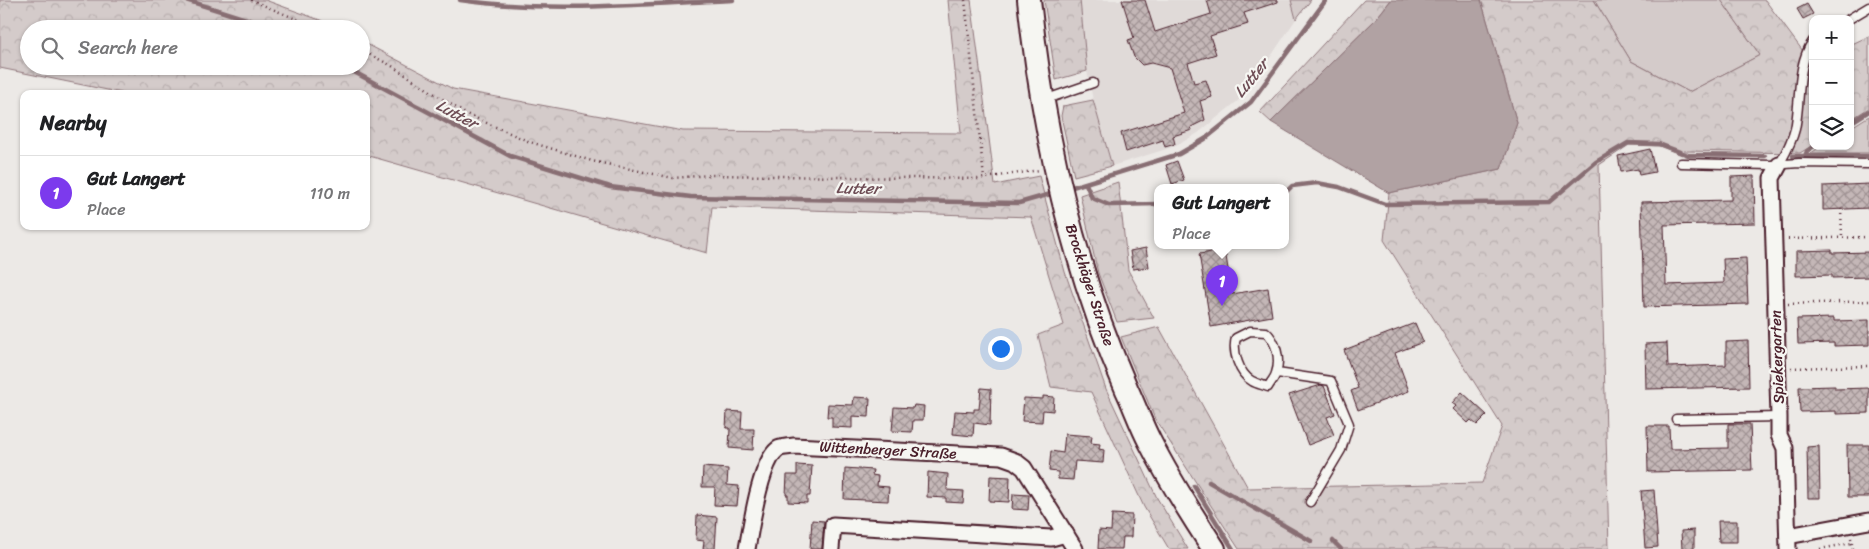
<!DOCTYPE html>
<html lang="en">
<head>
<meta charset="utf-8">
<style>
  body { margin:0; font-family:Sriracha,sans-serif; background:#f2f2f2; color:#202124 }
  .controls { position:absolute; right:15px; top:15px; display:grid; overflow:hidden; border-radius:10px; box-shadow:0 1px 4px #0004 }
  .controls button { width:45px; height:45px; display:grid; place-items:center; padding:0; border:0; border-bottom:1px solid #e0e0e0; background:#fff; color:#202124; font:25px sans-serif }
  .you { position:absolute; left:1000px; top:348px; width:18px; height:18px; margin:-12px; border:4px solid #fff; border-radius:50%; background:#1a73e8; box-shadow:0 0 0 8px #1a73e833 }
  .badge { display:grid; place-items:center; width:32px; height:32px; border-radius:50%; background:#7c3aed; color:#fff; font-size:16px; font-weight:700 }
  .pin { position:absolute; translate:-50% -41px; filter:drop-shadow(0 1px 2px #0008) }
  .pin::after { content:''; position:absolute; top:26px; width:18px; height:15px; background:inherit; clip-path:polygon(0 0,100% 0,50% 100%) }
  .popup { position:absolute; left:1154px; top:184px; width:135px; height:65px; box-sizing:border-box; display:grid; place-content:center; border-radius:10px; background:#fff; filter:drop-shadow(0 1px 4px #0005); font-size:16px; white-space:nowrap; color:#757577 }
  .popup b { font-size:19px; color:#202124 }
  .popup::after { content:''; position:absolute; left:50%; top:100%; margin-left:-10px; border:10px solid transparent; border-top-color:#fff }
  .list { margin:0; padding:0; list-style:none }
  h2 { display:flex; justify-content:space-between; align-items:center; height:65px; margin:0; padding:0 20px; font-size:21px }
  h2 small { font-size:16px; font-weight:400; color:#757577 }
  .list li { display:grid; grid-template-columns:32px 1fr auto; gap:15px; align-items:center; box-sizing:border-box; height:75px; padding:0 20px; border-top:1px solid #e0e0e0 }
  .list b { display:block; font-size:19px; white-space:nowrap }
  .list p { margin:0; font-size:16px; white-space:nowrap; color:#757577 }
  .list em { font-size:16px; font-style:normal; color:#757577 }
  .icon { flex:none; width:28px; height:28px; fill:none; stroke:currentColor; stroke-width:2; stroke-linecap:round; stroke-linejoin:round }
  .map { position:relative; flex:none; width:1869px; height:549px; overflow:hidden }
  .search { position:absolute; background:#fff; box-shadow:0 1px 4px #0004; left:20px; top:20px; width:350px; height:55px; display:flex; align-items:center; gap:12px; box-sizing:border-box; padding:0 18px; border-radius:28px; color:#757577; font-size:19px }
  .panel { position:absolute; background:#fff; box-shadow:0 1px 4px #0004; left:20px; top:90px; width:350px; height:140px; border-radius:10px }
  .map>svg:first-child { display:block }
  .built { fill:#e0dad8 }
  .grass { fill:#d4cbca; stroke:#8f757a }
  .forest { fill:url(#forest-crowns); stroke:#8f757a }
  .water { fill:#b1a2a3; stroke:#886e73 }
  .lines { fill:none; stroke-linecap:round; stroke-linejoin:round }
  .stream { stroke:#886e73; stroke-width:4.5 }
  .building { fill:url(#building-cross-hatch); stroke:#4a1f2b }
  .service-casing { stroke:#4a1f2b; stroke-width:11 }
  .minor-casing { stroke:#4a1f2b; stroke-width:19 }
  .secondary-casing { stroke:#4a1f2b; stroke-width:26 }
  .path { stroke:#4a1f2b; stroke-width:2.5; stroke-dasharray:1 4; stroke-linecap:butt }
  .service { stroke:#f6f6f2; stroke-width:8 }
  .minor { stroke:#f6f6f2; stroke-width:15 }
  .secondary { stroke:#f6f6f2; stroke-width:22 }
  .labels { text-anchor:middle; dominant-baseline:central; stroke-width:4.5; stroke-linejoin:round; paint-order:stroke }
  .street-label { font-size:15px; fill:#4a1f2b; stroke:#f6f6f2 }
  .water-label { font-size:16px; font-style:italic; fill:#6e4d55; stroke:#f6f6f2 }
</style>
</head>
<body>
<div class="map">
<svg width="1869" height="549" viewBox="0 0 1869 549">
  <defs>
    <pattern id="forest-crowns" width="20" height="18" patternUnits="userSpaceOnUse" patternTransform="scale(1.25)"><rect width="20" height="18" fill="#d4cbca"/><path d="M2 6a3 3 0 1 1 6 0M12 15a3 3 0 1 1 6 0" fill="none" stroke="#b8aeae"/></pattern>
    <pattern id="building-cross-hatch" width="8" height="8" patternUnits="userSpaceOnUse" patternTransform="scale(1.25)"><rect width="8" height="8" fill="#c4b7b7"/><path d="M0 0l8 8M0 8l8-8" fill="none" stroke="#a19495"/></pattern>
  </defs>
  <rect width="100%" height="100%" fill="#ece9e6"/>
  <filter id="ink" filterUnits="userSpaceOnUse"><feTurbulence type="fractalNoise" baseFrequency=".02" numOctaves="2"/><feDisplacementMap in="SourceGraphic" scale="10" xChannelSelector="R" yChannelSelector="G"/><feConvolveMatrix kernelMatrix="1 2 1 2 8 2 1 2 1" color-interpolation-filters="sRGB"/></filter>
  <g filter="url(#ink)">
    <path class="built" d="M1080,0H1291L1296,19L1245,95L1198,133L1176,146L1112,166L1093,100L1087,71Z"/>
    <g class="grass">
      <path d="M1291,0H1311L1296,19Z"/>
      <path d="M1594,0H1721L1760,55L1689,92L1631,61Z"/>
      <path d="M1869,116V153H1811L1822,146H1850V128Z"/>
    </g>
    <g class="forest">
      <path d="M0,0H265L320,20L337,29H29V66H361V41L453,89L683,131L961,133L948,0H971L995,185L1039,176L1065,272L1106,389L1157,498L1188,549H1169L1144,507L1091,392L1051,387L1038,335L1064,325L1031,217L712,207L707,253L366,155V94H127L0,68Z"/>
      <path d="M1044,0H1080L1087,71L1056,80Z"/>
      <path d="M1364,0H1391L1375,20L1271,122L1260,112Z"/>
      <path d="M1481,0H1594L1631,61L1689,92L1760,55L1721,0H1765L1811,62H1813V145L1800,153L1684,151L1682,155L1659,146L1629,145L1599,165L1609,549H1239L1155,419L1121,337L1159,327L1248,488L1482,483L1502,426L1384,240L1389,193L1501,169L1517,123Z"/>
      <path d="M1869,36V108L1850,120V45Z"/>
      <path d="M1093,100L1112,166L1074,176L1061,116L1063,106Z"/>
      <path d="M1118,182L1128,270L1154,318L1117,322L1098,273L1080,195Z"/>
    </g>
    <path class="water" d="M1391,0H1481L1517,123L1501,169L1389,193L1271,122L1375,20Z"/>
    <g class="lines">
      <g class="stream">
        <path d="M186,0L249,20L268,29"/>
        <path d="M460,0C550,13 643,4 733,0"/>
        <path d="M343,66L510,156L610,187L691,197L1019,203L1054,193"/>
        <path d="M1850,123L1869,111"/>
        <path d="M1793,156H1869"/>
        <path d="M1805,156L1807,151L1814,146"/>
        <path d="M1086,184L1092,198L1109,205L1158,204"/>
        <path d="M1066,189L1179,154L1205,139L1251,102L1326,0"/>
        <path d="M1286,192L1292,186L1317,183L1339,187L1385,204L1549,202L1596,162L1628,143L1659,144L1688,155L1765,156"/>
        <path d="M1209,482L1311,541"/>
        <path d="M1194,486L1233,549"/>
        <path d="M1333,541L1341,549"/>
      </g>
    </g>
    <g class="building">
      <path d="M1122,0H1145L1155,32L1211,14L1207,0H1278V2L1244,13L1248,24L1210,36L1216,54L1188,63L1194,83L1206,80L1212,97L1200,101L1205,120L1191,127L1192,130L1173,136L1175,144L1165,147L1163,140L1126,152L1121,133L1184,113L1170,68L1151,63L1142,65L1134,57L1128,40L1134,38Z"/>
      <path d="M1807,4L1813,14L1803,19L1797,9Z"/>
      <path d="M1650,149L1655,172L1639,175L1638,169L1621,172L1618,156Z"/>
      <path d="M1177,161L1184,180L1172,184L1166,165Z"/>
      <path d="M1754,176L1755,223L1664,225L1666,285L1724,283L1723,259L1746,258L1748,304L1644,307L1641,202L1731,200V177Z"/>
      <path d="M1869,184V208L1823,210V186Z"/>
      <path d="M1146,248L1149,267L1133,269L1130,251Z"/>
      <path d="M1225,250L1232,294L1268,288L1272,316L1211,327L1199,254Z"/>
      <path d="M1832,250V253L1869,252V277L1832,278V275L1796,276V251Z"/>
      <path d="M1834,318V321L1869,320V345L1834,346V343L1798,344L1797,319Z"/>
      <path d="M1415,323L1423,342L1395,353L1409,391L1358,410L1351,391L1358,388L1344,350Z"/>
      <path d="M1748,341L1749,387L1646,389L1645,344L1667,343L1668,367L1726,365V342Z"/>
      <path d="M1321,385L1324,386L1335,414L1327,417L1334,435L1308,445L1289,395Z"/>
      <path d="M1835,386V389L1869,388V413L1836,414V411L1800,412L1799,387Z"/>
      <path d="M981,388L991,389L990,425L974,423L973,436L953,434L955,411L974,412V409H979Z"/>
      <path d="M1462,392L1487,415L1477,425L1471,420L1468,423L1453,409L1456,406L1452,403Z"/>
      <path d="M1043,396L1054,397L1053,411L1043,410L1042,422L1022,421L1024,398L1043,399Z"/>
      <path d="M854,397L870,398L869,417L852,416V428L832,427V417H827L828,404L853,405Z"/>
      <path d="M914,405L924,406L923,420H913L912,432L892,431L894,407L913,408Z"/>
      <path d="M727,411L742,412L741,429H754L753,450L729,448L730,428H726Z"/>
      <path d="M1728,424H1750L1752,470L1648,472L1647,426H1669L1670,449L1728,448Z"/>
      <path d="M1065,434L1092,436L1091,443L1100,444L1099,449L1104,450L1103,463L1075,461L1073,480L1058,479V472L1049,471L1051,451L1063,453Z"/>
      <path d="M1847,445H1869V497H1848Z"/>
      <path d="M1819,446L1820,498H1808L1807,447Z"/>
      <path d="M797,465L812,466L810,496H807V503L788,502V495H786L787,475H797Z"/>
      <path d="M703,467L728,469L727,485L739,486L737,506L714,505L715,487H702Z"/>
      <path d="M845,468L873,470L872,475L878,476L877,486L889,487L888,501L844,499Z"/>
      <path d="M928,472L948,474L947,490L964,491L963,503L946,502V498L927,497Z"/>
      <path d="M990,476L1010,477L1009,502L989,501Z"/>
      <path d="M1654,490L1658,547L1645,548L1641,491Z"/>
      <path d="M1013,494L1029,495L1028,510L1012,509Z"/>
      <path d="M1112,514L1132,515L1131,537H1123L1122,549H1098L1099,530L1111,531Z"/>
      <path d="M697,515L717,517L715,549H703L704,541L696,540Z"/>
      <path d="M812,520L824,521L822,549H810Z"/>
      <path d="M1718,521H1737V542H1719Z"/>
      <path d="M1694,530V549H1682L1681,531Z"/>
    </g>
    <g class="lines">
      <defs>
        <g id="service">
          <path d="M1849,19L1869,7"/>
          <path d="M1044,100L1093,83"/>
          <path d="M1681,163L1771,165L1799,163L1869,164"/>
          <path d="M1779,165C1785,154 1792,142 1795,129C1801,101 1796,65 1813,41"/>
          <path d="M1250,331L1266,332C1276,341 1281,359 1276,373C1275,378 1270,383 1268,387C1263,385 1257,384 1252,381C1239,374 1232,351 1236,338Z"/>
          <path d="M1277,373L1331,381L1349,424L1341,450L1310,502"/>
          <path d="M1676,419L1779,417"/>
        </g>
        <g id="minor">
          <path d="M1779,165L1772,178L1779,417V435L1785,448L1788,549"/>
          <path d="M1788,536L1869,521"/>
          <path d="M747,549C751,527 760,462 778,449C781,447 788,447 793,446L1001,456L1015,461L1024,468L1075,549"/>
          <path d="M831,549L833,525L1051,538L1066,534"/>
        </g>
        <path id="secondary" d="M1029,0C1043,133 1073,267 1127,390C1135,407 1141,425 1150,442C1169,479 1191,514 1214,549"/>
      </defs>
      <use href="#service" class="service-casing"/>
      <use href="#minor" class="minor-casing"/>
      <use href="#secondary" class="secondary-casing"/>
      <g class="path">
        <path d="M251,0L320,29"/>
        <path d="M965,0L984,178"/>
        <path d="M361,50L392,66L464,113L530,142L592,161L673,178L710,175L978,179L1040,170"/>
        <path d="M1841,209L1842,237"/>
        <path d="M1788,239L1869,237"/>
        <path d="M1788,304L1869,301"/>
        <path d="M1791,368L1869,366"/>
        <path d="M1851,538L1853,549"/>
        <path d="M1820,549L1852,543"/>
      </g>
      <use href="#service" class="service"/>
      <use href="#minor" class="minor"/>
      <use href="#secondary" class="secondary"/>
    </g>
  </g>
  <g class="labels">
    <g class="street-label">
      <text transform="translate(1090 285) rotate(72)">Brockhäger Straße</text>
      <text transform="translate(1777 357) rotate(-92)">Spiekergarten</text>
      <text transform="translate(888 450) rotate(3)">Wittenberger Straße</text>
    </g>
    <g class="water-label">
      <text transform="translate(1251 78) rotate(-51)">Lutter</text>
      <text transform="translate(457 114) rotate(28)">Lutter</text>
      <text transform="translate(858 188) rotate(1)">Lutter</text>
    </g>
  </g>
</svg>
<div class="controls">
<button>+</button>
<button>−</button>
<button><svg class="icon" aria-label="layers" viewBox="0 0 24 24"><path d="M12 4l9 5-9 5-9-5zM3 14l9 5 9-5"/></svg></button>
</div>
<div class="you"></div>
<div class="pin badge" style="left:1222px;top:306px">1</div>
<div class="popup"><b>Gut Langert</b>Place</div>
<div class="search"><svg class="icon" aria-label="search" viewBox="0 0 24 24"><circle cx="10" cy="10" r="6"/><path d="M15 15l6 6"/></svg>Search here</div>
<section class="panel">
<h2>Nearby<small></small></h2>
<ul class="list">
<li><span class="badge">1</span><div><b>Gut Langert</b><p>Place</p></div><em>110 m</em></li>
</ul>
</section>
</div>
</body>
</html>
